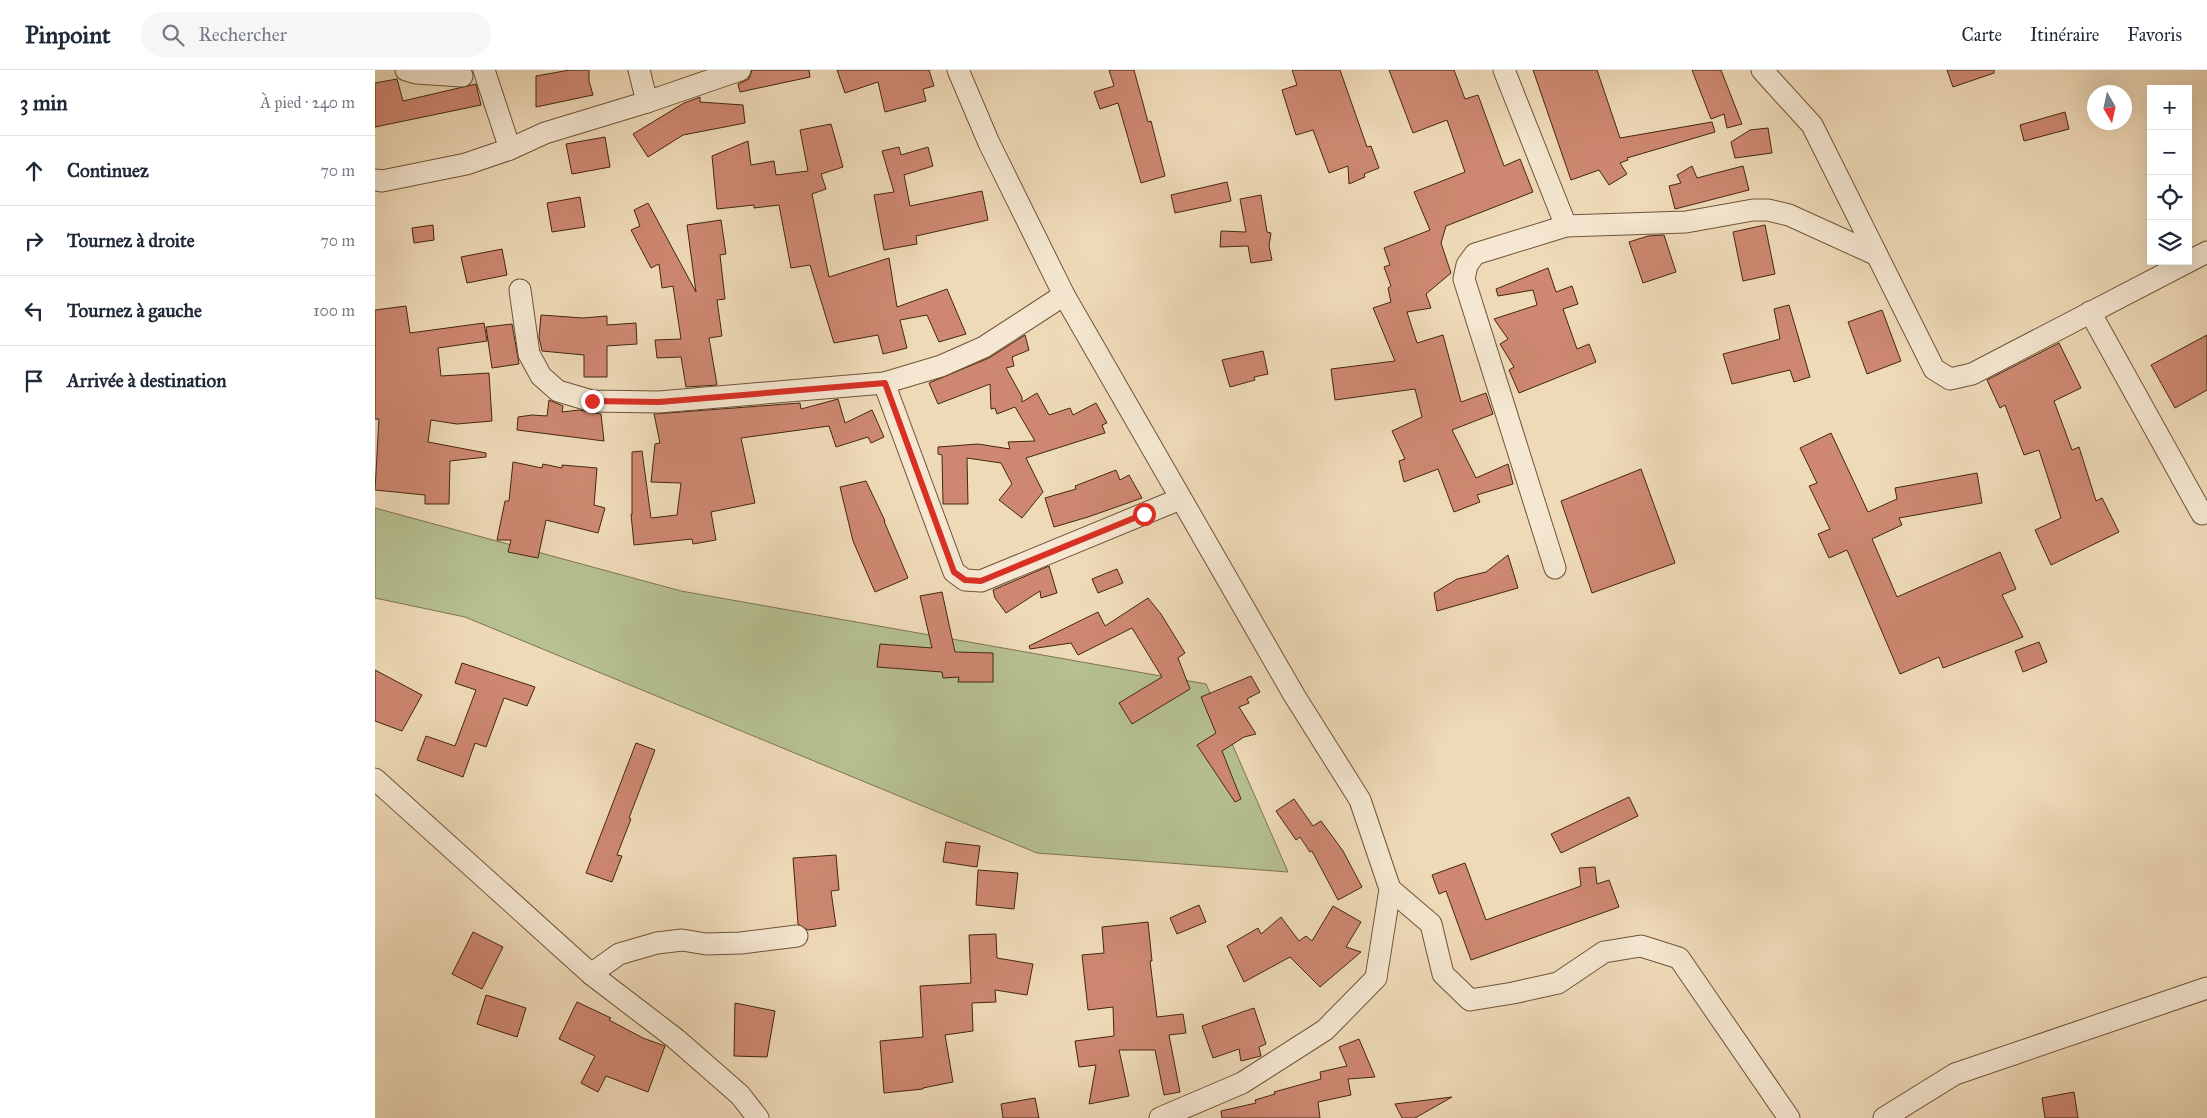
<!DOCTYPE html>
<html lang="fr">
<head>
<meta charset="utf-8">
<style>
  body { margin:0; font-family:"IM FELL Great Primer",serif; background:#f6f6f7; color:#1f2937 }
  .controls { position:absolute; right:15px; top:15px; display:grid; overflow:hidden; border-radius:0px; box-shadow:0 5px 20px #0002 }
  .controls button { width:45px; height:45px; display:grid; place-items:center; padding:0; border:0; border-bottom:1px solid #e0e1e3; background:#fff; color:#1f2937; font:25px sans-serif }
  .compass { position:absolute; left:1712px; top:15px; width:45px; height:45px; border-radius:50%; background:#fff; box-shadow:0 5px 20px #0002; rotate:171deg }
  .stop { position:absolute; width:15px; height:15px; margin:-11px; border:4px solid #d93025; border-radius:50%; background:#fff }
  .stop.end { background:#d93025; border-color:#fff; box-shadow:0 1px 5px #0008 }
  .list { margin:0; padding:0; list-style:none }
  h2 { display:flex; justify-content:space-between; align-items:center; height:65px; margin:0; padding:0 20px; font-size:21px }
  h2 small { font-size:16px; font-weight:400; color:#747a83 }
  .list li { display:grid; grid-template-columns:32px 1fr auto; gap:15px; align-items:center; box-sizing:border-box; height:70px; padding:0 20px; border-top:1px solid #e0e1e3 }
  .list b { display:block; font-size:19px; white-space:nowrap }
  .list em { font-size:16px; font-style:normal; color:#747a83 }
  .icon { flex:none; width:28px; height:28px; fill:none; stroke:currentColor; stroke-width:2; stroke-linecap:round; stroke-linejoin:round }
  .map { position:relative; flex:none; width:1832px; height:1048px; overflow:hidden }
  header { display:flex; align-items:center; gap:30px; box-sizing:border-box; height:70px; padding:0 25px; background:#fff; border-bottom:1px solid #e0e1e3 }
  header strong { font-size:24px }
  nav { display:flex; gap:28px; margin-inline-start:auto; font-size:18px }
  .search { width:350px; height:45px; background:#f6f6f7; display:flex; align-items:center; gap:12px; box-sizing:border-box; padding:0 18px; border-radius:28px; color:#747a83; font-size:19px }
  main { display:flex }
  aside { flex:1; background:#fff }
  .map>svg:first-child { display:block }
  .green { fill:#b6c091; stroke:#7d7450 }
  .building { fill:#ce8871; stroke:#44270e }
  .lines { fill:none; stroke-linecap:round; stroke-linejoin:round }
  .minor-casing { stroke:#6f5438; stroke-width:23 }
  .minor { stroke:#f5e7d1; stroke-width:21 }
  .route { stroke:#d93025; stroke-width:6 }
</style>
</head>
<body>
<header>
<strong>Pinpoint</strong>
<div class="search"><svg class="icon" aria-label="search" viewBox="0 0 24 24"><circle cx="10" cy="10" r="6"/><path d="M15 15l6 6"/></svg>Rechercher</div>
<nav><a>Carte</a><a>Itinéraire</a><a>Favoris</a></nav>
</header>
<main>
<aside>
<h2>3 min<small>À pied · 240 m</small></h2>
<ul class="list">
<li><svg class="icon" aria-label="ahead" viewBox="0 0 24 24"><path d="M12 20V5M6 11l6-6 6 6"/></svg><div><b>Continuez</b></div><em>70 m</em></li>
<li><svg class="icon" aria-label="right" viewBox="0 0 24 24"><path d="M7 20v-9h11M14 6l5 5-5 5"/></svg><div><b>Tournez à droite</b></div><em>70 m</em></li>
<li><svg class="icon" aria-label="left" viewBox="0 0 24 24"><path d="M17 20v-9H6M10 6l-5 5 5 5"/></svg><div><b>Tournez à gauche</b></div><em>100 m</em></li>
<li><svg class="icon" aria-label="arrive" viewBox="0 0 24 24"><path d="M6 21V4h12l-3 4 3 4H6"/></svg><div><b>Arrivée à destination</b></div></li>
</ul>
</aside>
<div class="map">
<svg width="1832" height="1048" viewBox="0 0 1832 1048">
  <rect width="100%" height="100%" fill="#efdab8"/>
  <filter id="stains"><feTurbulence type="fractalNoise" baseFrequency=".004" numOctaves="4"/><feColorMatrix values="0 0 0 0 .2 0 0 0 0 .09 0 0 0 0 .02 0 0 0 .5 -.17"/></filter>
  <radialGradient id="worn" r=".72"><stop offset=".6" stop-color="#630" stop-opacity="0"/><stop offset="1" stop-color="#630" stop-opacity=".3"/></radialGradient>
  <path class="green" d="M0,438L306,521L831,614L913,802L662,783L90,547L0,528Z"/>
  <g class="building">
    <path d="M195,0H214V11L218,25L161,37V6Z"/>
    <path d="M377,0H434L435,7L365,22L363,14L374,9Z"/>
    <path d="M462,0H554L559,16L548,19L551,31L510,42L503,12L470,23Z"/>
    <path d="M734,0H759L773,52L776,51L790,106L766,113L743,33L725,39L719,22L739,16Z"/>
    <path d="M917,0H965L992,77L996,76L1004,98L989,104L990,107L974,114L973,96L954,103L938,60L921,65L907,20L922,15Z"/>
    <path d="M1014,0H1079L1090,29L1103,25L1129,96L1145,89L1158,122L1071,156L1066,173L1076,203L1051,224L1056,238L1032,242L1042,273L1068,265L1086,332L1111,323L1118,344L1077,360L1101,408L1133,394L1138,414L1102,425L1105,432L1079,442L1063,399L1029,412L1024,391L1030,389L1017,361L1047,347L1040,319L960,330L956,299L1020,291L998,238L1016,232L1013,218L1016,216L1009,197L1015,195L1009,178L1055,160L1039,122L1090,102L1072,50L1038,63Z"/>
    <path d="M1158,0H1222L1245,68L1337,52L1340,62L1252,88L1253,90L1245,93L1252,104L1234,115L1224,100L1196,110Z"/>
    <path d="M1317,0H1346L1367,54L1352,58L1349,44L1336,49Z"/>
    <path d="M1572,0H1619V3L1578,17Z"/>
    <path d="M22,9L28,31L101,14L106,35L0,57V13Z"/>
    <path d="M325,27V32L368,35L370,53L308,65L273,87L258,64L309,33Z"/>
    <path d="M1690,42L1694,59L1649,71L1645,55Z"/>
    <path d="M456,54L468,97L446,104L451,119L437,124L454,207L514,188L522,237L572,219L591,264L564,272L552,245L525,250L532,278L508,284L503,265L459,273L435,195L416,198L404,135L379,138V135L342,139L337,86L373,71L376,95L399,91L401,105L433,101L425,60Z"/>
    <path d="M1393,58L1397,83L1360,88L1356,72L1375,60Z"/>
    <path d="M230,67L235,97L197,104L191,74Z"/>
    <path d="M524,77L526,85L553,77L558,96L529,105L535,136L607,121L613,150L541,166L542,174L509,180L499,125L519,122L507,81Z"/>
    <path d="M1317,96L1322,108L1368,96L1374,120L1300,139L1294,116L1306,113L1302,105Z"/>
    <path d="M852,112L856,131L800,143L796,125Z"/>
    <path d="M886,125L892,162L896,163L894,176L897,190L876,193L873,176L845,177L846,161L871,162L865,129Z"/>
    <path d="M205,127L210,157L177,162L172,133Z"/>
    <path d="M273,133L321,222L312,155L346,150L351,184L345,185L350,229L342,230L347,266L334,268L342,315L311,317L306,287L282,288L280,270L306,269L298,216L287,218L284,194L276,198L256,160L265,156L259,140Z"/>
    <path d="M58,155L59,170L39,173L37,158Z"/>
    <path d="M1390,155L1400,204L1368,211L1358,162Z"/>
    <path d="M1289,165L1301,202L1268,213L1254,172L1273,166Z"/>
    <path d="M127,179L132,205L92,213L86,187Z"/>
    <path d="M1173,198L1181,222L1197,216L1203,234L1188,239L1202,279L1214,274L1221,292L1144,323L1134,300L1139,297L1125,274L1133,269L1119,249L1162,235L1158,220L1123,226L1121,219Z"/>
    <path d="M1414,235L1435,307L1419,312L1415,300L1357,314L1348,284L1405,269L1399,239Z"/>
    <path d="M31,236L35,263L109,253L112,271L63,278L66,306L114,303L117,351L82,354L56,350L53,372L111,383V387L75,391L74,434H50V425L0,420L4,349H0V240Z"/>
    <path d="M1507,240L1526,291L1492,304L1473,252Z"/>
    <path d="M166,245L208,248L232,246V255L261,253L262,274L232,276V307H209V285L167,281L164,267Z"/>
    <path d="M137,254L144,294L117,298L111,257Z"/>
    <path d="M650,265L654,280L637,287L639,296L631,298L647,327V332L662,323L674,345L695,338L698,345L721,333L732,353L727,355L730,363L651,388L668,422L647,448L624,430L637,414L626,393L592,388L593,434H568L567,385L563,384V377L603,374L635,379L633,372L660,371L640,337L622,344L620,338L616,339L615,314L563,334L554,313L614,288Z"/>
    <path d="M1832,265V320L1800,338L1776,295Z"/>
    <path d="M1684,273L1706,318L1679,331L1697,380L1704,377L1721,431L1727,428L1744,462L1676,495L1660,460L1686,448L1664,380L1649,385L1630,335L1625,338L1612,310Z"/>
    <path d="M888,281L893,304L879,307L880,310L855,317L847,290Z"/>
    <path d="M463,329L470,353L497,340L509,367L496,373L493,367L461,377L454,356L366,368L380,433L336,442L341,470L318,474L317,469L259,475L256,444L257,445V382L267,381L276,448L302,445L306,413L276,412L280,374L285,373L279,344L425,333L426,339Z"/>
    <path d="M174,330L188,336L187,342L204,340L226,344L229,371L142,360L143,347L157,345L172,346Z"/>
    <path d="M1456,363L1493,442L1522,429L1520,418L1602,403L1607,433L1524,448L1527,455L1497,469L1522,527L1625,482L1641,519L1627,525L1648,567L1568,598L1564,587L1525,604L1472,480L1454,488L1443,464L1455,459L1434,416L1442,413L1425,378Z"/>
    <path d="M138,392L167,398L168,394L187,398V395L222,398L219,435L230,438L223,463L171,450L163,488L133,482L136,470H122L130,431H134Z"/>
    <path d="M1266,399L1300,493L1217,523L1186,431Z"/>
    <path d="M741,400L745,410L754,405L767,428L713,447L679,457L670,428L701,419L700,416Z"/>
    <path d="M491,411L510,451H509L533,508L500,522L478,471L465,417Z"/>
    <path d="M1133,485L1143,518L1062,541L1059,523L1082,509L1111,502Z"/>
    <path d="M674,496L682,523L666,528L665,521L631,543L620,528L618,520Z"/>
    <path d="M742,499L748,513L723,523L717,509Z"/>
    <path d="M567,522L580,582L618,583V612H583L584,607L568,608L567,602L502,597L505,574L557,578L545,526Z"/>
    <path d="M773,528L786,544L810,583L803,588L815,619L757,654L744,633L787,607L757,558L703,585L696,573L655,579L654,576L723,542L730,556Z"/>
    <path d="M1664,572L1672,592L1648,602L1640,581Z"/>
    <path d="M87,593L160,617L152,636L129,628L111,677L100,673L88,707L42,690L51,666L80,676L101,620L80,613Z"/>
    <path d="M0,600L47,625L27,661L0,651Z"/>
    <path d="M876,606L885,622L872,629L874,633L864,637L881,664L869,667L847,681L866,729L860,732L822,675L841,663L826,627Z"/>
    <path d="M261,673L280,680L254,748L256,749L242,785L247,786L237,812L211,803Z"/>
    <path d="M1254,727L1263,746L1186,783L1176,764Z"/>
    <path d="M919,729L938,756L946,751L968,781L987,817L963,830L937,781L935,782L925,767L921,770L901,741Z"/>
    <path d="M571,772L605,776L602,797L568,792Z"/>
    <path d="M461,785L464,820L456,821L461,856L433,860L423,854L418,788Z"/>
    <path d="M1090,793L1111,850L1206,816L1204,798L1220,797L1222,814L1234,810L1244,837L1096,890L1071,821L1064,824L1057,805Z"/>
    <path d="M603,800L643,803L639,839L601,835Z"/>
    <path d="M824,835L831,852L802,864L795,848Z"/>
    <path d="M958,836L986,852L971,877L986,882L945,917L915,887L869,912L852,876L883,858L886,864L906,847L924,871L931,866L937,871Z"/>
    <path d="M773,852L777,891H775L782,947L808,944L811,963L794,965L805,1022L789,1025L780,980H744L754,1026L714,1034L721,995L704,997L700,971L739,966L738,937L713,940L707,885L729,883L727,857Z"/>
    <path d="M98,862L128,877L107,919L77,904Z"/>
    <path d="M621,864L622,888L658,894L652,925L620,920L621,932L597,933L598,961L570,965L578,1012L548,1018V1019L509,1023L505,971L548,967L545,916L596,913L594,865Z"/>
    <path d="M111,925L151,938L142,967L102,954Z"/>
    <path d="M202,932L236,948L234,950L268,968L290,976L273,1022L231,1006L223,1022L206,1013L220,986L184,969Z"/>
    <path d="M360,933L400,941L392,987L359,986Z"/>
    <path d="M879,938L891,974L884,977L886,986L866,991L864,979L838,988L827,956Z"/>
    <path d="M984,969L1000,1007L973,1009L976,1025L943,1032L945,1048H847L846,1041L881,1033L880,1030L900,1024L899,1022L946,1009L945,1002L972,996L964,977Z"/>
    <path d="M1699,1022L1703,1048H1670L1667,1028Z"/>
    <path d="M1077,1027L1040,1048H1027L1020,1034Z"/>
    <path d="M660,1028L664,1048H628L626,1034Z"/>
  </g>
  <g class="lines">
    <defs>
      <g id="minor">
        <path d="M31,0L41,3L87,6"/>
        <path d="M109,0L135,79"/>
        <path d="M264,0L272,32L365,0"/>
        <path d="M583,0L614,73L689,225L919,625L985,730L1015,819L1001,908L950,960L867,1013L785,1048"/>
        <path d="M1129,0L1191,156"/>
        <path d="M1387,0L1437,55L1559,299L1575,309L1597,304L1832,182"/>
        <path d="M0,110L7,111L91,94L135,79L170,63L272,32"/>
        <path d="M145,220L154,284L166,306L183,321L217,331L284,332L509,313L566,296L609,277L689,225"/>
        <path d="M1715,242L1827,444"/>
        <path d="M509,313L579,502L590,510L606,511L805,429"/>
        <path d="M1180,498L1089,209L1092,195L1100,184L1191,156L1311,152L1378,140H1393L1414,145L1502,185"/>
        <path d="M0,709L216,904L301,969L365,1025L383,1048"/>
        <path d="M1015,819L1056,854L1068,904L1095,930L1138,923L1183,913L1229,882L1266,876L1304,888L1414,1048"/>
        <path d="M216,904L244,884L282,873L307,870L331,874L366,873L422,866"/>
        <path d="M1509,1048L1580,1004L1832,918"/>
      </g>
    </defs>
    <use href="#minor" class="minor-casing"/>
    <use href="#minor" class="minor"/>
  </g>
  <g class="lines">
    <path class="route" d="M217,331L284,332L510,313L579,502L590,510L606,511L769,444"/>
  </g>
  <rect width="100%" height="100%" filter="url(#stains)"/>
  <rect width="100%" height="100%" fill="url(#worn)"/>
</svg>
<div class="controls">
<button>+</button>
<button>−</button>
<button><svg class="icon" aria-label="locate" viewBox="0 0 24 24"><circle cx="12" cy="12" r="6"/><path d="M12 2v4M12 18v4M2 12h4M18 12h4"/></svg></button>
<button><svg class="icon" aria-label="layers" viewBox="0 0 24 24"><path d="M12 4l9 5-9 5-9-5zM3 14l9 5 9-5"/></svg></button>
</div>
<svg class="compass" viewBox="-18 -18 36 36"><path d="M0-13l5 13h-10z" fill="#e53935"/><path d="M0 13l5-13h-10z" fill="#747a83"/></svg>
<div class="stop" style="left:769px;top:444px"></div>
<div class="stop end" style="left:217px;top:331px"></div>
</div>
</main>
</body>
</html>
